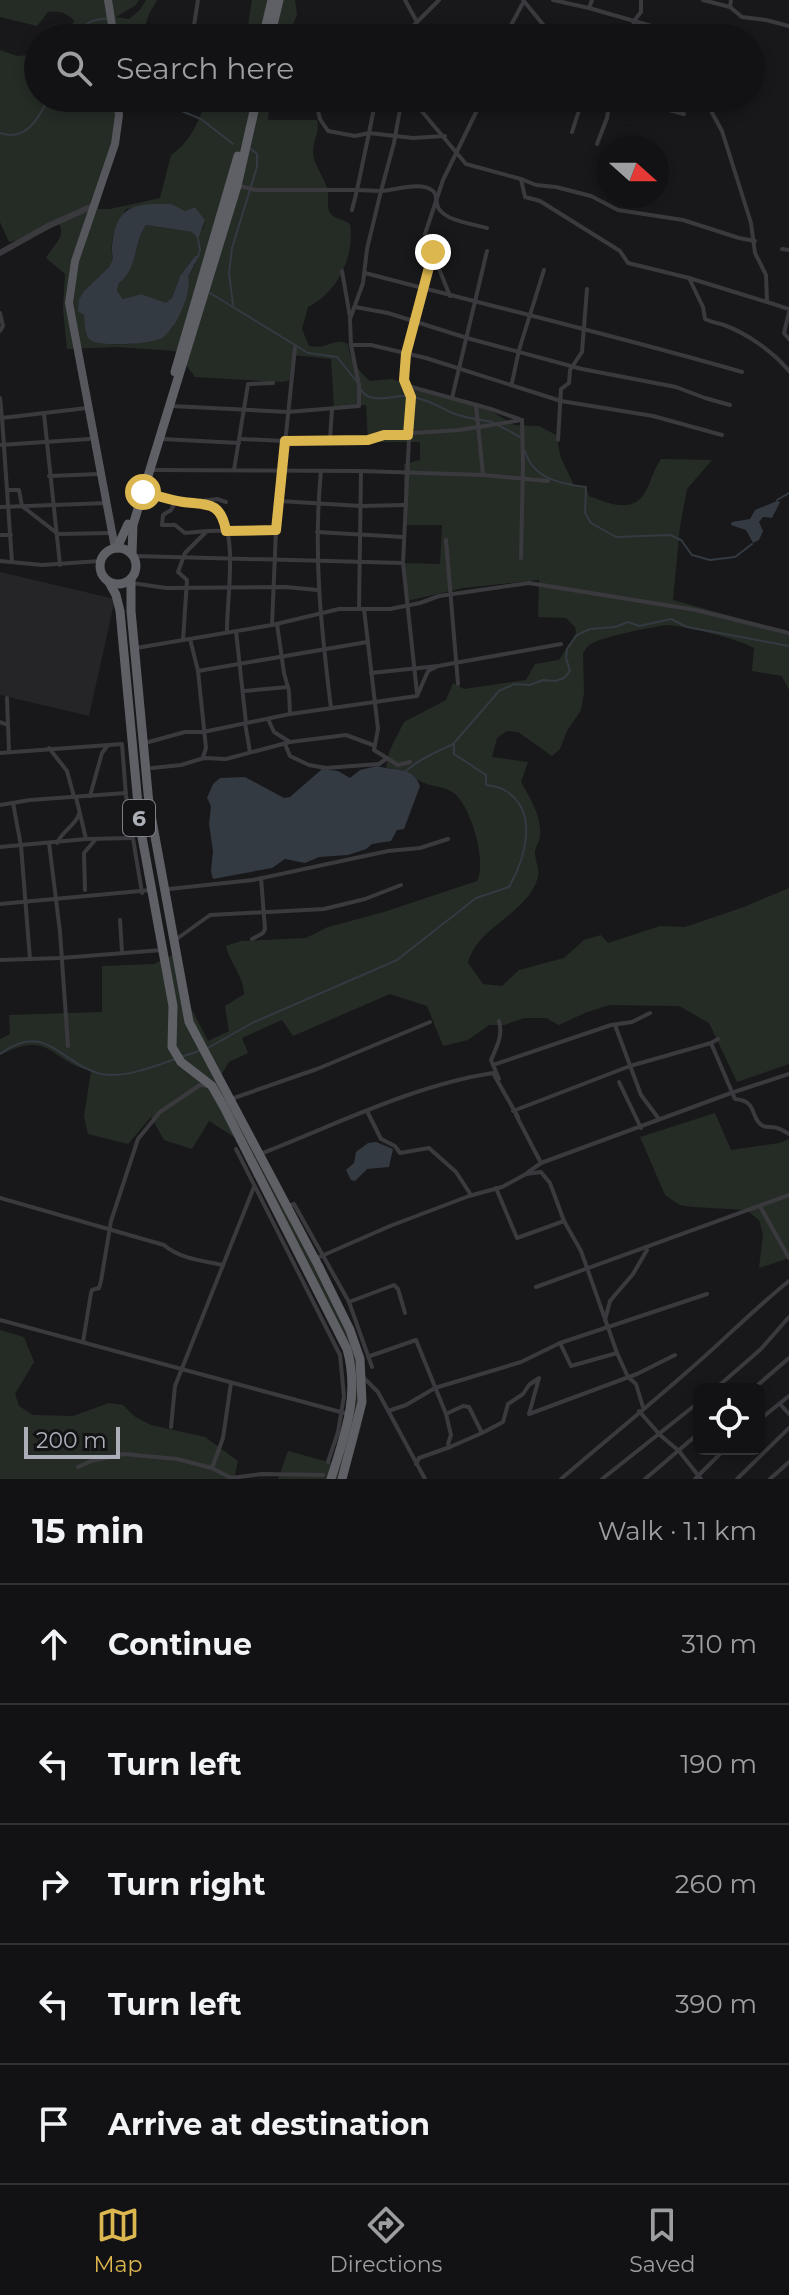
<!DOCTYPE html>
<html lang="en">
<head>
<meta charset="utf-8">
<style>
  body { margin:0; font-family:Montserrat,sans-serif; background:#1f2022; color:#f1f3f6 }
  .controls { position:absolute; right:24px; bottom:24px; display:grid; overflow:hidden; border-radius:12px; box-shadow:0 4px 12px #0003 }
  .controls button { width:72px; height:72px; display:grid; place-items:center; padding:0; border:0; border-bottom:2px solid #313234; background:#121214; color:#f1f3f6; font:40px sans-serif }
  .compass { position:absolute; left:597px; top:136px; width:72px; height:72px; border-radius:50%; background:#121214; box-shadow:0 4px 12px #0003; rotate:111deg }
  .scale { position:absolute; left:24px; bottom:20px; width:96px; box-sizing:border-box; padding-left:8px; border:4px solid #acafb8; border-top:0; font-size:22px; line-height:28px; white-space:nowrap; color:#acafb8; -webkit-text-stroke:6px #131315; paint-order:stroke }
  .stop { position:absolute; width:24px; height:24px; margin:-18px; border:6px solid #dcb64e; border-radius:50%; background:#fff }
  .stop.end { background:#dcb64e; border-color:#fff; box-shadow:0 2px 8px #0008 }
  .list { margin:0; padding:0; list-style:none }
  h2 { display:flex; justify-content:space-between; align-items:center; height:104px; margin:0; padding:0 32px; font-size:34px }
  h2 small { font-size:26px; font-weight:400; color:#9c9ea0 }
  .list li { display:grid; grid-template-columns:52px 1fr auto; gap:24px; align-items:center; box-sizing:border-box; height:120px; padding:0 32px; border-top:2px solid #313234 }
  .list b { display:block; font-size:30px; white-space:nowrap }
  .list em { font-size:26px; font-style:normal; color:#9c9ea0 }
  .icon { flex:none; width:44px; height:44px; fill:none; stroke:currentColor; stroke-width:2; stroke-linecap:round; stroke-linejoin:round }
  .map { position:relative; flex:none; width:789px; height:1479px; overflow:hidden }
  .search { position:absolute; background:#121214; box-shadow:0 4px 12px #0003; left:24px; right:24px; top:24px; height:88px; display:flex; align-items:center; gap:20px; box-sizing:border-box; padding:0 28px; border-radius:44px; color:#9c9ea0; font-size:30px }
  .sheet { height:704px; background:#121214 }
  nav { display:flex; justify-content:space-around; align-items:center; box-sizing:border-box; height:112px; border-top:2px solid #313234; background:#121214; font-size:22px; color:#9c9ea0 }
  nav a { display:grid; justify-items:center; gap:4px }
  nav .on { color:#dcb64e }
  .map>svg:first-child { display:block }
  .built { fill:#252427 }
  .green { fill:#252c26; fill-rule:evenodd }
  .water { fill:#343a41 }
  .lines { fill:none; stroke-linecap:round; stroke-linejoin:round }
  .stream { stroke:#343a41; stroke-width:2 }
  .minor { stroke:#3a3a3e; stroke-width:4 }
  .tertiary { stroke:#3a3a3e; stroke-width:6 }
  .primary { stroke:#56575d; stroke-width:8 }
  .trunk { stroke:#5e6066; stroke-width:9 }
  .route { stroke:#dcb64e; stroke-width:10 }
  .labels { text-anchor:middle; dominant-baseline:central; stroke-width:6; stroke-linejoin:round; paint-order:stroke }
  .shield { fill:#131315; stroke:#7e8087; stroke-width:2 }
  .shield-label { font-size:22px; font-weight:bold; fill:#acafb8 }
</style>
</head>
<body>
<div class="map">
<svg width="789" height="1479" viewBox="0 0 789 1479">
  <rect width="100%" height="100%" fill="#18181a"/>
  <path class="built" d="M0,572L115,599L89,716L0,695Z"/>
  <g class="green">
    <path d="M0,0H139L136,5L116,17L129,19L140,10L146,0H157L149,14L141,38H63L74,21C69,13 57,10 48,12L37,26L0,17Z"/>
    <path d="M252,0H295L297,14L289,36L281,34L279,38H246Z"/>
    <path d="M38,43V98H121L122,120L98,209H110L160,198L171,155C188,144 196,127 203,109L213,112L222,105L226,98H270L268,120H317C320,132 313,140 313,151C313,165 325,177 328,192C329,200 325,210 333,216C337,219 345,220 350,224C355,256 338,292 308,307L302,329L309,346C327,350 334,337 348,344C350,359 358,371 370,381L392,379L486,408L514,425L539,426L556,435L561,458L574,485L586,488L589,496C610,504 635,515 647,489C652,478 654,469 661,459L712,460L687,489L680,526L673,600L789,632V690L782,676L752,671L754,648C739,639 688,627 669,625C659,625 598,638 591,644C587,646 585,650 583,654L584,693L581,710L567,731L560,749L552,756L518,732L507,731L497,738L492,757L528,762L521,782C529,796 542,817 540,835C540,841 535,847 535,853C535,861 540,869 538,877C528,914 476,927 468,963L483,984L502,986L519,970L564,958L584,940L601,935L608,943L660,926L685,927L741,908L789,888V1064L737,1082L709,1023L679,1006L610,1005L587,1012L559,1025L546,1018H524L504,1025H489L468,1040L443,1046L427,1006L390,994L293,1036L282,1020L242,1038L248,1053L229,1062L221,1075L352,1325C377,1387 364,1419 346,1479H278L288,1451L332,1463L350,1392L345,1355L237,1139L209,1121L192,1149L164,1140L151,1117L128,1144L88,1134L84,1116L91,1071C49,1061 51,1029 0,1055V1039L10,1034L9,1015L102,1012V966L154,964L177,953L187,1000L208,1041L229,1031L225,1006L244,994C244,976 230,964 226,946L241,941L306,938L328,927L384,912L477,881C487,863 472,809 455,794C446,786 431,787 420,781C408,775 402,768 386,768L389,752L404,722L446,700L453,683L464,689L526,680L535,664L559,660L576,633L575,627L566,618L538,617L539,580L463,588L407,601L405,563L440,564L442,525H404V464L420,460V442H368L366,405L334,406L331,359L293,355V380L281,382L195,377L175,351L118,347L67,349L63,309L65,274L46,258C52,246 67,237 59,224L34,237L9,242L0,222V50L17,56L29,55L33,45ZM162,204L186,211L195,207L205,220L203,229L192,232L146,225C133,243 138,270 119,283L117,291L123,299L141,294L166,304L172,298L180,276L195,256L196,263L188,277L172,329C146,343 112,353 86,335L84,291L109,267L113,259C108,240 117,225 126,209Z"/>
    <path d="M715,1113L731,1150L779,1143L789,1139V1258L759,1268L763,1234L759,1220L746,1210L693,1207L680,1205L665,1195L640,1137Z"/>
    <path d="M0,1330L24,1337L34,1362L15,1394L19,1406L33,1415L73,1416L109,1403L123,1405L134,1416L151,1425L205,1437L238,1461L234,1479H0Z"/>
  </g>
  <g class="water">
    <path d="M171,204L185,211L195,207L205,220L198,239L192,232L146,225C133,243 138,270 119,283L117,291L123,299L141,294L166,303L172,298L180,276L195,256H199L188,277C192,293 176,329 162,338C151,344 97,348 89,339C84,333 85,322 84,315L78,311L79,300L84,291L109,267L113,259C111,249 112,243 114,233C121,202 143,204 171,204Z"/>
    <path d="M777,501L780,502L772,518L763,517L759,522L763,531L759,540L753,543L746,530L731,525L732,522L750,519L755,510Z"/>
    <path d="M377,766C394,771 413,766 420,786L404,829L397,830L391,841L372,844L366,849L348,855L319,857L305,863L285,859L272,868L213,879L211,871L213,851L209,824L211,806L207,798L213,784L220,778L245,777L284,798L290,797L322,769L338,771L350,778L360,770Z"/>
    <path d="M376,1142L393,1149L389,1167L367,1169L355,1181L351,1180L346,1170L354,1163L356,1152L368,1143Z"/>
  </g>
  <g class="lines">
    <g class="stream">
      <path d="M74,38C82,26 91,18 106,19"/>
      <path d="M150,98L201,119L233,144"/>
      <path d="M0,133C25,142 39,119 48,98"/>
      <path d="M198,257L200,250L198,239"/>
      <path d="M210,293L308,353L337,357L357,382"/>
      <path d="M233,305L229,273L232,248L257,167V154L251,149"/>
      <path d="M360,388C369,406 391,395 407,396C425,398 439,407 455,414C467,418 480,420 492,422"/>
      <path d="M498,425L520,437"/>
      <path d="M525,451C533,479 561,484 586,487L585,513L591,523L616,537L670,535L681,540L692,555L710,560L735,557L752,544"/>
      <path d="M777,500L789,493"/>
      <path d="M406,771C419,759 437,752 453,744"/>
      <path d="M208,1048L252,1023L397,960L476,898L509,887C525,859 540,810 504,790C500,787 491,786 486,785V775L454,754V743L499,691L514,684L530,685L543,680L555,681L564,678L570,671L566,658L567,649L577,635L590,629L615,627L628,622L639,626L671,619L687,627L789,646"/>
      <path d="M0,1054C46,1020 59,1063 101,1074C122,1079 156,1066 175,1059"/>
      <path d="M181,1057L202,1050"/>
    </g>
    <g class="minor">
      <path d="M405,0L417,22"/>
      <path d="M523,0L554,38"/>
      <path d="M553,0L589,8L693,38"/>
      <path d="M703,0L730,7"/>
      <path d="M731,0L730,7L742,17L766,20L789,26"/>
      <path d="M589,8L592,0"/>
      <path d="M116,36L130,38"/>
      <path d="M192,38L198,0"/>
      <path d="M401,38L439,0"/>
      <path d="M504,38L524,1"/>
      <path d="M632,38L634,21L641,12V0"/>
      <path d="M376,98L369,133L413,138L445,136"/>
      <path d="M402,98L394,143L381,191C396,190 421,181 433,191C438,195 435,203 439,209C447,221 472,224 487,228"/>
      <path d="M404,98L419,108L466,164L521,179L525,197L540,201L620,251L628,263L689,278L703,307L705,319C711,322 718,323 724,325C746,333 774,352 789,371"/>
      <path d="M624,98L684,114"/>
      <path d="M704,98L722,131L751,223L755,253L766,275L767,302L789,309"/>
      <path d="M572,132L583,98"/>
      <path d="M597,144L607,118L610,98"/>
      <path d="M521,179L536,185L556,187L591,196L618,210L683,220L739,238L755,241"/>
      <path d="M240,186L256,190H357L352,210"/>
      <path d="M782,249L789,250"/>
      <path d="M433,252C426,276 396,366 408,386L491,409L519,419"/>
      <path d="M342,271L350,317"/>
      <path d="M365,273C491,306 617,336 742,372"/>
      <path d="M689,278L767,302"/>
      <path d="M450,296L425,234L443,180L483,98"/>
      <path d="M355,307L388,313L467,338L582,369L676,387L705,398L730,405"/>
      <path d="M789,312L784,333L789,339"/>
      <path d="M0,313L3,326L0,331"/>
      <path d="M351,345H371L426,358L561,401L653,416L722,435"/>
      <path d="M512,383L519,350L544,270"/>
      <path d="M408,386L411,397L403,563L417,693"/>
      <path d="M0,398L2,418"/>
      <path d="M452,398L487,251"/>
      <path d="M476,405L483,475"/>
      <path d="M171,406L288,412L359,406V385L351,345L350,319L363,283L367,249L381,191L357,190L369,133L355,136L328,131L320,119L315,98"/>
      <path d="M44,414L60,565"/>
      <path d="M162,439L239,443"/>
      <path d="M241,439L284,441L368,440L384,435L459,430L522,420"/>
      <path d="M330,439L332,409"/>
      <path d="M558,440L561,389L569,383L570,370L582,352L587,289"/>
      <path d="M0,445L89,439"/>
      <path d="M152,470L361,471L483,475L548,481"/>
      <path d="M234,470L248,384L273,383"/>
      <path d="M321,471C313,553 321,627 331,708"/>
      <path d="M49,476L99,474"/>
      <path d="M9,490H19L22,506L58,534L111,533"/>
      <path d="M143,492L187,503L217,499L226,502"/>
      <path d="M176,501L171,510L163,515L162,525H175L185,533L207,531"/>
      <path d="M279,501L361,506L404,505"/>
      <path d="M206,502C209,505 213,506 216,509C240,530 226,603 227,632"/>
      <path d="M0,507L107,503"/>
      <path d="M317,532L403,537"/>
      <path d="M0,535H11"/>
      <path d="M446,540L458,684"/>
      <path d="M134,556L403,563"/>
      <path d="M521,558L523,464L522,420"/>
      <path d="M0,561L42,565L100,561"/>
      <path d="M12,562L2,418L87,408"/>
      <path d="M132,583L166,588L286,587L317,590"/>
      <path d="M359,609L361,471"/>
      <path d="M364,609L378,729L374,750L398,765L410,762"/>
      <path d="M277,624L284,673L289,691L290,714"/>
      <path d="M272,625L276,530L295,348"/>
      <path d="M236,631L246,723"/>
      <path d="M190,639L198,671L367,642"/>
      <path d="M183,640L187,580L178,572L185,553L207,531L276,530"/>
      <path d="M136,648L272,625L339,609H390L420,603L439,596L529,583L696,610L789,633"/>
      <path d="M198,671L206,748L203,757"/>
      <path d="M371,673L438,666L561,644"/>
      <path d="M244,691L288,687"/>
      <path d="M7,698L9,751"/>
      <path d="M268,719L274,732L290,742"/>
      <path d="M0,722L8,725"/>
      <path d="M245,723L250,752"/>
      <path d="M145,743L185,732H203L290,714L417,696L428,671L438,666"/>
      <path d="M285,744L290,756L309,765L326,768L379,764L386,759"/>
      <path d="M49,748L67,771L74,797"/>
      <path d="M0,753L122,744L126,796L142,893"/>
      <path d="M152,768L181,765L204,758L226,759L290,742L346,735L373,745"/>
      <path d="M90,796L102,753L108,745"/>
      <path d="M76,797L86,839"/>
      <path d="M13,803L21,846L30,959"/>
      <path d="M0,805L30,800L126,793"/>
      <path d="M49,843L60,932L68,1046"/>
      <path d="M57,843C63,830 76,825 79,814"/>
      <path d="M0,847L86,839L133,838"/>
      <path d="M169,889L253,880L388,851L420,848L448,839"/>
      <path d="M85,890L84,853L95,840"/>
      <path d="M0,904L151,890"/>
      <path d="M120,920L122,952"/>
      <path d="M178,938L210,915L324,909L365,899L401,885"/>
      <path d="M252,939L263,933L265,929L261,878"/>
      <path d="M0,960L61,958L162,950"/>
      <path d="M615,1025L641,1095L659,1119"/>
      <path d="M711,1043L718,1039"/>
      <path d="M493,1065L611,1025L632,1022L650,1013"/>
      <path d="M499,1079L491,1060C497,1046 503,1036 499,1021"/>
      <path d="M619,1082L641,1128"/>
      <path d="M231,1099L317,1069L430,1022"/>
      <path d="M367,1111L381,1139L395,1146L400,1153L429,1148L456,1172L471,1195"/>
      <path d="M513,1111L630,1066L711,1043L735,1099C759,1101 749,1118 763,1126C767,1128 772,1126 777,1128C781,1129 785,1132 789,1134"/>
      <path d="M516,1115L541,1163L527,1173"/>
      <path d="M236,1149L340,1355L344,1396L338,1432L328,1462"/>
      <path d="M260,1154C335,1125 414,1085 493,1073L518,1117"/>
      <path d="M541,1163L731,1093L789,1074"/>
      <path d="M496,1188L517,1238L564,1221"/>
      <path d="M0,1198L164,1245C180,1259 204,1261 223,1265"/>
      <path d="M288,1206L294,1204L349,1302L372,1367"/>
      <path d="M761,1208L789,1258"/>
      <path d="M317,1258L390,1226L469,1196L502,1187L526,1174L541,1172L550,1183L564,1221L581,1251L617,1353L628,1377L636,1384L643,1407"/>
      <path d="M536,1287L789,1195"/>
      <path d="M349,1302L394,1285L398,1289L405,1313"/>
      <path d="M0,1320L348,1414"/>
      <path d="M605,1320L610,1301L633,1274L647,1250"/>
      <path d="M83,1342L91,1293L92,1290L99,1288L101,1281L111,1221L138,1139L160,1112L200,1085L209,1086"/>
      <path d="M560,1343L707,1294"/>
      <path d="M370,1356L416,1340L446,1414"/>
      <path d="M363,1377L378,1392L425,1479"/>
      <path d="M715,1389L761,1349L789,1317"/>
      <path d="M753,1389L789,1358"/>
      <path d="M780,1404L789,1414"/>
      <path d="M388,1411L406,1405L435,1388L521,1362L560,1343L571,1366L617,1353"/>
      <path d="M639,1411L660,1435L679,1451L701,1479"/>
      <path d="M759,1420L789,1396"/>
      <path d="M171,1427L175,1386L254,1187"/>
      <path d="M450,1447L482,1433"/>
      <path d="M416,1464L419,1458L450,1447L448,1444L451,1435L446,1414L463,1406L469,1407L482,1433L503,1422L508,1404L523,1394L529,1385L539,1378L529,1414L637,1374L675,1355"/>
      <path d="M78,1467L91,1461L124,1454L177,1459L212,1468L231,1478L262,1474L323,1475"/>
      <path d="M212,1468L223,1438L231,1383"/>
      <path d="M561,1479C603,1443 646,1408 688,1371C722,1342 754,1309 789,1281"/>
      <path d="M602,1479L699,1402"/>
      <path d="M645,1479L699,1433"/>
      <path d="M695,1479L725,1449"/>
      <path d="M737,1479L789,1428"/>
      <path d="M770,1479L789,1462"/>
    </g>
    <path class="tertiary" d="M0,253L48,226L95,205"/>
    <g class="primary">
      <path d="M108,0L114,38"/>
      <path d="M115,548L69,303L75,261L115,144L119,115L117,98"/>
    </g>
    <g class="trunk">
      <path d="M263,38L272,0"/>
      <path d="M270,38L279,0"/>
      <path d="M175,372L238,156"/>
      <circle cx="118" cy="566" r="18"/>
      <path d="M117,548L128,524"/>
      <path d="M132,554L133,525L237,186L257,98"/>
      <path d="M131,579V611L149,804L189,1022L318,1265L350,1330L360,1359L362,1402L342,1479"/>
      <path d="M109,582L116,595L120,611L140,826L173,1006L172,1047L181,1062L212,1086L224,1107L347,1349C360,1395 345,1434 331,1479"/>
    </g>
  </g>
  <g class="lines">
    <path class="route" d="M143,492C156,495 169,500 183,502C207,505 221,501 226,531L276,530L285,441L368,440L384,435H408L411,397L404,380L406,354L433,252"/>
  </g>
  <g class="labels">
    <rect class="shield" x="123" y="800" width="32" height="36" rx="6"/>
    <g class="shield-label">
      <text x="139" y="818">6</text>
    </g>
  </g>
</svg>
<div class="controls">
<button><svg class="icon" aria-label="locate" viewBox="0 0 24 24"><circle cx="12" cy="12" r="6"/><path d="M12 2v4M12 18v4M2 12h4M18 12h4"/></svg></button>
</div>
<svg class="compass" viewBox="-18 -18 36 36"><path d="M0-13l5 13h-10z" fill="#e53935"/><path d="M0 13l5-13h-10z" fill="#9c9ea0"/></svg>
<div class="scale">200 m</div>
<div class="stop" style="left:143px;top:492px"></div>
<div class="stop end" style="left:433px;top:252px"></div>
<div class="search"><svg class="icon" aria-label="search" viewBox="0 0 24 24"><circle cx="10" cy="10" r="6"/><path d="M15 15l6 6"/></svg>Search here</div>
</div>
<section class="sheet">
<h2>15 min<small>Walk · 1.1 km</small></h2>
<ul class="list">
<li><svg class="icon" aria-label="ahead" viewBox="0 0 24 24"><path d="M12 20V5M6 11l6-6 6 6"/></svg><div><b>Continue</b></div><em>310 m</em></li>
<li><svg class="icon" aria-label="left" viewBox="0 0 24 24"><path d="M17 20v-9H6M10 6l-5 5 5 5"/></svg><div><b>Turn left</b></div><em>190 m</em></li>
<li><svg class="icon" aria-label="right" viewBox="0 0 24 24"><path d="M7 20v-9h11M14 6l5 5-5 5"/></svg><div><b>Turn right</b></div><em>260 m</em></li>
<li><svg class="icon" aria-label="left" viewBox="0 0 24 24"><path d="M17 20v-9H6M10 6l-5 5 5 5"/></svg><div><b>Turn left</b></div><em>390 m</em></li>
<li><svg class="icon" aria-label="arrive" viewBox="0 0 24 24"><path d="M6 21V4h12l-3 4 3 4H6"/></svg><div><b>Arrive at destination</b></div></li>
</ul>
</section>
<nav>
<a class="on"><svg class="icon" aria-label="map" viewBox="0 0 24 24"><path d="M3 6l6-2 6 2 6-2v14l-6 2-6-2-6 2zM9 4v14M15 6v14"/></svg>Map</a>
<a><svg class="icon" aria-label="directions" viewBox="0 0 24 24"><path d="M12 3l9 9-9 9-9-9zM9 14v-3h6M13 9l2 2-2 2"/></svg>Directions</a>
<a><svg class="icon" aria-label="saved" viewBox="0 0 24 24"><path d="M7 4h10v16l-5-4-5 4z"/></svg>Saved</a>
</nav>
</body>
</html>
